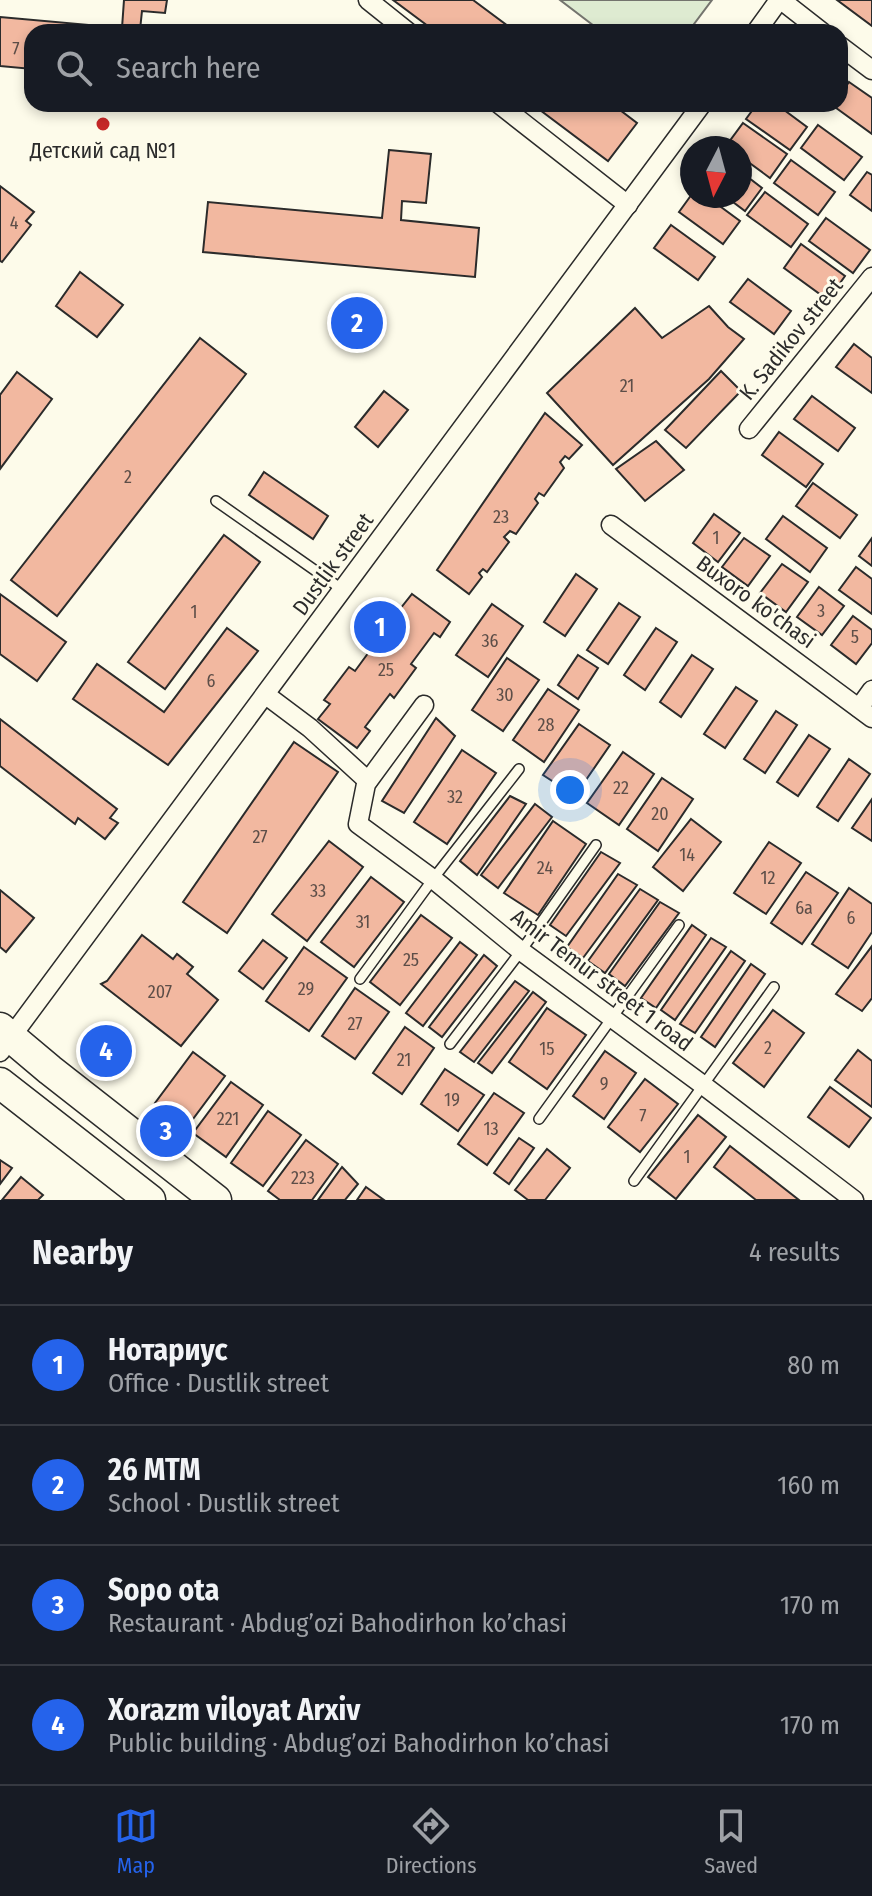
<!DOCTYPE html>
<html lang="en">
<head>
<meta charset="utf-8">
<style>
  body { margin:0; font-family:"Fira Sans Condensed",sans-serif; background:#242831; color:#f1f3f6 }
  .compass { position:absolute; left:680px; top:136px; width:72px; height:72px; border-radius:50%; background:#171b24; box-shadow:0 4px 12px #0003; rotate:186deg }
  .you { position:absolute; left:570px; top:790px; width:28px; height:28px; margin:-20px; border:6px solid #fff; border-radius:50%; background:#1a73e8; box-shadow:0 0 0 12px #1a73e833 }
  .badge { display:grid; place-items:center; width:52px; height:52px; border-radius:50%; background:#2563eb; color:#fff; font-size:26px; font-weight:700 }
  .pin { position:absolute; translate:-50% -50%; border:4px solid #fff; box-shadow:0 2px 8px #0006 }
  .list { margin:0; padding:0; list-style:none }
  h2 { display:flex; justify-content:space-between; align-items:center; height:104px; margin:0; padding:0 32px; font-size:34px }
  h2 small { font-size:26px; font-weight:400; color:#9ea1a6 }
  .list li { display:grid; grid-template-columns:52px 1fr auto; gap:24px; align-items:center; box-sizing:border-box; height:120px; padding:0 32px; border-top:2px solid #363941 }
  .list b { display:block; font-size:30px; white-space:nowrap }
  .list p { margin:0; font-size:26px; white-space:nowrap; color:#9ea1a6 }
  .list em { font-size:26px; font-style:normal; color:#9ea1a6 }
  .icon { flex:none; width:44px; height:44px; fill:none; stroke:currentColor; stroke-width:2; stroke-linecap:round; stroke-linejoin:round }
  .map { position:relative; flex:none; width:872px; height:1200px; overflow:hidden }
  .search { position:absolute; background:#171b24; box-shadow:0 4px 12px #0003; left:24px; right:24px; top:24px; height:88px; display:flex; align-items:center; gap:20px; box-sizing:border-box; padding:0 28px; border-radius:24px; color:#9ea1a6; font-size:30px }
  .sheet { height:584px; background:#171b24 }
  nav { display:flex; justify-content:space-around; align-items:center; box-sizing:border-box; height:112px; border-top:2px solid #363941; background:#171b24; font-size:22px; color:#9ea1a6 }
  nav a { display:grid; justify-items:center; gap:4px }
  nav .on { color:#2563eb }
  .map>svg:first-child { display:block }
  .green { fill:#deebd1; stroke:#74746e; stroke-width:2 }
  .building { fill:#f2b8a0; stroke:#2b2b2b; stroke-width:2 }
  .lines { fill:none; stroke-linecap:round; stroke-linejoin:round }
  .lane-casing { stroke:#2b2b2b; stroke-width:12 }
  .street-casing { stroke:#2b2b2b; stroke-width:21 }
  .primary-casing { stroke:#2b2b2b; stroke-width:33 }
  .lane { stroke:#fdfbea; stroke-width:9 }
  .street { stroke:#fdfbea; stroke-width:18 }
  .primary { stroke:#fdfbea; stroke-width:30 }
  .poi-dot { fill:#c62828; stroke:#fdfbea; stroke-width:3 }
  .labels { text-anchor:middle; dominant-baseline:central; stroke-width:6; stroke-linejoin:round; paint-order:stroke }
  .number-label { font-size:18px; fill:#5d4e48 }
  .poi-label { font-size:22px; fill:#2b2b2b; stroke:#fdfbea }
  .street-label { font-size:22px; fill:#2b2b2b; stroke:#fdfbea }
</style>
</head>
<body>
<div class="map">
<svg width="872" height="1200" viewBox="0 0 872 1200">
  <rect width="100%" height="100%" fill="#fdfbea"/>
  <path class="green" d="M560,0H712L688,32H602Z"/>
  <g class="building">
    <path d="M124,0H167L165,13L142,11L140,30L161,32H32V69L0,66V17L122,28Z"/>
    <path d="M393,0H473L516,32H436Z"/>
    <path d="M837,0H872V26Z"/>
    <path d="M849,82L872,98V134L832,105L840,104V95Z"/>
    <path d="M532,104H612L637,123L608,161Z"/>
    <path d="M757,104H776L807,127L790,150L746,119Z"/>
    <path d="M743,123L787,154L770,178L740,156V148H729L726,146Z"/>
    <path d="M818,125L862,157L844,180L801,148Z"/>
    <path d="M389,150L431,154L426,203L402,201L401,220L479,228L475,277L203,252L208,202L382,218Z"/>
    <path d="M791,160L835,192L818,215L774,183Z"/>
    <path d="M740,171L762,188L745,211L725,196H740Z"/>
    <path d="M867,172L872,175V211L850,195Z"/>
    <path d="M0,186L34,212L26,221L31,225L2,262L0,261Z"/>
    <path d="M765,192L808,224L791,247L747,215Z"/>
    <path d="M692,194V196H706L740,221L723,244L679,212Z"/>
    <path d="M826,218L870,250L853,273L809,241Z"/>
    <path d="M671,225L715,257L698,280L654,248Z"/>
    <path d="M801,244L845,276L828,300L784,268Z"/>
    <path d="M80,272L123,305L97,337L56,306Z"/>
    <path d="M748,279L791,311L774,334L730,302Z"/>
    <path d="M709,306L728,327L744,339L709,379L613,465L547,393L635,308L662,338Z"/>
    <path d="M200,338L246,374L57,616L11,580Z"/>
    <path d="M854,344L872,358V393L836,367Z"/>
    <path d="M721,371L741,391L686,448L665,430Z"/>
    <path d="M17,372L52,399L0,469V395Z"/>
    <path d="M384,391L408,410L378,447L355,427Z"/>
    <path d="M812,396L855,428L838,451L794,419Z"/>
    <path d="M545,413L582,445L569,459L565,456L560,462L564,468L544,496L539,493L535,499L538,503L516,534L510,531L504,537L509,542L487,572L483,569L479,573L482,577L469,594L437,570Z"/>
    <path d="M779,432L823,464L806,487L762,455Z"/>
    <path d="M656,441L684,470L645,501L616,469Z"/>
    <path d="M264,472L328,516L313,539L249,495Z"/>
    <path d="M813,483L857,515L840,538L796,506Z"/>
    <path d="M714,514L740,533L718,562L693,543Z"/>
    <path d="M783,516L827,548L810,572L766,539Z"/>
    <path d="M224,535L260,562L165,689L128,662Z"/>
    <path d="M744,538L770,556L748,586L722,567Z"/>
    <path d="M872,538V566L859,556Z"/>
    <path d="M782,564L808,582L786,612L760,593Z"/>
    <path d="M856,567L872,579V614L839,590Z"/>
    <path d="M576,574L597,589L565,636L544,622Z"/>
    <path d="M819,587L844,606L822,635L797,617Z"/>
    <path d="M0,594L66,642L37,681L0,654Z"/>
    <path d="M412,594L450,622L440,637L434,633L411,664L416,668L394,698L390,694L365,727L370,731L357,748L318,719L330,704L324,700L349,667L355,671L377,641L371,636L394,605L400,609Z"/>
    <path d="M619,603L640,617L608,664L587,650Z"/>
    <path d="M492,604L523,626L488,677L456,655Z"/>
    <path d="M853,616L872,630V643L856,664L831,645Z"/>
    <path d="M227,628L258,651L168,765L73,699L97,664L164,712Z"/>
    <path d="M656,628L677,642L645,690L624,675Z"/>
    <path d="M578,655L598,668L578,699L558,685Z"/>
    <path d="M692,655L713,669L681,717L660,702Z"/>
    <path d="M507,658L539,680L503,731L472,710Z"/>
    <path d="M736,687L757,701L725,748L704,734Z"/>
    <path d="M548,689L579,710L544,762L513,740Z"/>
    <path d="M776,711L797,725L765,773L744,759Z"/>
    <path d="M436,718L455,736L404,813L382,801Z"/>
    <path d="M0,719L117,809L110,818L118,823L105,839L78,818L75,824L0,766Z"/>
    <path d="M579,724L610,745L575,796L543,775Z"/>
    <path d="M809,735L830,749L798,796L777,782Z"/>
    <path d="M294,742L338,772L227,933L183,902Z"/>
    <path d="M462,750L496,773L447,844L414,822Z"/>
    <path d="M623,752L654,774L619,825L587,803Z"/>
    <path d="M849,759L870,774L838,821L817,807Z"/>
    <path d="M662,778L693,799L658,851L627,829Z"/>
    <path d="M510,796L526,804L477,875L460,861Z"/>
    <path d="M872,799V841L852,828Z"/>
    <path d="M535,804L552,817L498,888L481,875Z"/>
    <path d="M691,819L721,842L683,891L653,867Z"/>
    <path d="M553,821L586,844L538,915L504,893Z"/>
    <path d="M329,841L363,867L307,941L272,914Z"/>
    <path d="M769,842L801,863L766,914L734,893Z"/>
    <path d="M601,852L620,863L566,936L550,925Z"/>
    <path d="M806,872L838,893L802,944L771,923Z"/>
    <path d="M618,874L637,885L583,958L567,947Z"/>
    <path d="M371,877L404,902L354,967L321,942Z"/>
    <path d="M849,888L872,904V932L848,968L812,944Z"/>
    <path d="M640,889L658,900L605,973L588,961Z"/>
    <path d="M0,890L34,918L6,952L0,947Z"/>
    <path d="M660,902L679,913L625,986L609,974Z"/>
    <path d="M421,915L452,938L400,1005L370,982Z"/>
    <path d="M692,925L706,935L656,1008L641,998Z"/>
    <path d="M142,935L173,959L177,954L193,967L187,974L218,1000L181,1046L101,984L107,981Z"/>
    <path d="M711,938L726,947L675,1020L661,1010Z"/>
    <path d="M263,940L287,958L263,989L239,971Z"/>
    <path d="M460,942L477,955L423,1026L406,1013Z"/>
    <path d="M872,946V998L862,1011L836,994Z"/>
    <path d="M304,947L347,978L309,1031L266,1001Z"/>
    <path d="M731,951L745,961L695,1033L680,1024Z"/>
    <path d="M484,955L497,966L442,1037L429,1027Z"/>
    <path d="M751,964L765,974L715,1047L701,1037Z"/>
    <path d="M515,981L529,991L474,1062L460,1052Z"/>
    <path d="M355,988L389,1012L355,1059L322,1036Z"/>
    <path d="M533,992L546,1002L492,1073L478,1063Z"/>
    <path d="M547,1008L586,1035L547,1089L509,1062Z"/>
    <path d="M773,1010L804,1033L764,1087L733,1063Z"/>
    <path d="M405,1027L434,1048L402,1094L373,1073Z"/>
    <path d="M858,1050L872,1061V1107L835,1080Z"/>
    <path d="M605,1051L636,1073L604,1119L573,1096Z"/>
    <path d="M193,1052L225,1076L187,1127L155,1103Z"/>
    <path d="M445,1069L484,1095L458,1131L421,1104Z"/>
    <path d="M645,1079L678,1104L640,1152L608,1127Z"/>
    <path d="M231,1082L263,1105L226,1157L193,1133Z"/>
    <path d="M830,1087L871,1118L849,1147L808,1117Z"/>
    <path d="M494,1093L524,1113L487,1165L458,1144Z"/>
    <path d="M268,1111L301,1135L263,1186L231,1163Z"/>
    <path d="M698,1115L726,1137L676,1199L648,1177Z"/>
    <path d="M519,1138L534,1148L509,1184L494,1173Z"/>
    <path d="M306,1140L338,1164L312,1200H280L268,1191Z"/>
    <path d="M730,1146L799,1200H756L714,1167Z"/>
    <path d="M547,1149L570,1168L545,1200H528L515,1190Z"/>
    <path d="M0,1160L12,1168L0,1184Z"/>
    <path d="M342,1167L358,1184L345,1200H318Z"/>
    <path d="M21,1177L43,1195L38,1200H2Z"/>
    <path d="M366,1187L384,1200H357Z"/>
  </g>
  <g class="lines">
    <defs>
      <g id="lane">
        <path d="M216,501L343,590"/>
        <path d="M360,979L433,879L519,769"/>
        <path d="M450,1044L521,951L596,845"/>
        <path d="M539,1119L679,925"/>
        <path d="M634,1181L774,987"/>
      </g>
      <g id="street">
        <path d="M368,0L408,32"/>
        <path d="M781,0L822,32"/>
        <path d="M756,32L779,0"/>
        <path d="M840,46L872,70"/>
        <path d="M499,104L628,205"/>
        <path d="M872,277L749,429L872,277"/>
        <path d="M611,525L872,718"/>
        <path d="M266,695L310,728L368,781"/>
        <path d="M424,705L366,784L358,824L433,879L521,951L703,1085L854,1200"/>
        <path d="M859,708L872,690"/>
        <path d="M0,1052L702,104"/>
      </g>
      <g id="primary">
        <path d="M0,1028L50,1070L216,1200"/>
        <path d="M0,1083L150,1200"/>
      </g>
    </defs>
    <use href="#lane" class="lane-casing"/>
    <use href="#street" class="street-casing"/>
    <use href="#primary" class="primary-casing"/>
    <use href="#lane" class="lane"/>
    <use href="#street" class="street"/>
    <use href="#primary" class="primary"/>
  </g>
  <circle class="poi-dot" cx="103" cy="124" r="8"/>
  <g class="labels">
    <g class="number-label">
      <text x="16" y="49">7</text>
      <text x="14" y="223">4</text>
      <text x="627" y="386">21</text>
      <text x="128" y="477">2</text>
      <text x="501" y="517">23</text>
      <text x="716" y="538">1</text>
      <text x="821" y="611">3</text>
      <text x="194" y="612">1</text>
      <text x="855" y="637">5</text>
      <text x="490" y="641">36</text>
      <text x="386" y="670">25</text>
      <text x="211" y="681">6</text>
      <text x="505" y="695">30</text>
      <text x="546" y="725">28</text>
      <text x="621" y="788">22</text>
      <text x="455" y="797">32</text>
      <text x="660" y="814">20</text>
      <text x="260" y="837">27</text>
      <text x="687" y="855">14</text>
      <text x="545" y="868">24</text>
      <text x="768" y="878">12</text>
      <text x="318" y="891">33</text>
      <text x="804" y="908">6а</text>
      <text x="851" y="918">6</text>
      <text x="363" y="922">31</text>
      <text x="411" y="960">25</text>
      <text x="306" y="989">29</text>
      <text x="160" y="992">207</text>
      <text x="355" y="1024">27</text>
      <text x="768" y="1048">2</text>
      <text x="547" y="1049">15</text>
      <text x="404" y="1060">21</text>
      <text x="604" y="1084">9</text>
      <text x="452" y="1100">19</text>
      <text x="643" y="1116">7</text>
      <text x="228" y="1119">221</text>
      <text x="491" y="1129">13</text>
      <text x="687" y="1157">1</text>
      <text x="303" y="1178">223</text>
    </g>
    <g class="poi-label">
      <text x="103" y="150">Детский сад №1</text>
    </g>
    <g class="street-label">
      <text transform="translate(791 339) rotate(-51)">K. Sadikov street</text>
      <text transform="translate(333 564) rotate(-54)">Dustlik street</text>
      <text transform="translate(756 602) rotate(36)">Buxoro ko'chasi</text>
      <text transform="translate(602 980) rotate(37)">Amir Temur street 1 road</text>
    </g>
  </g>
</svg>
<svg class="compass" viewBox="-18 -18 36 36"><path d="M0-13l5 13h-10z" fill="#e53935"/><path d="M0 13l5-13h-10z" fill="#9ea1a6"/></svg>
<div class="you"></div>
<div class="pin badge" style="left:380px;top:627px">1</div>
<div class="pin badge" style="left:357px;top:323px">2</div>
<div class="pin badge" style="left:166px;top:1131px">3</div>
<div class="pin badge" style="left:106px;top:1051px">4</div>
<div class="search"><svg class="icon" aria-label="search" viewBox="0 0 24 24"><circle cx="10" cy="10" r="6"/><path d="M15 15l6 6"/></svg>Search here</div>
</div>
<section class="sheet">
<h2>Nearby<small>4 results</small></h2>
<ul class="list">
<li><span class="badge">1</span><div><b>Нотариус</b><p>Office · Dustlik street</p></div><em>80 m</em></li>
<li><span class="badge">2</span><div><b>26 MTM</b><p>School · Dustlik street</p></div><em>160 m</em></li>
<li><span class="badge">3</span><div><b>Sopo ota</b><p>Restaurant · Abdug’ozi Bahodirhon ko’chasi</p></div><em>170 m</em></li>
<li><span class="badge">4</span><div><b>Xorazm viloyat Arxiv</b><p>Public building · Abdug’ozi Bahodirhon ko’chasi</p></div><em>170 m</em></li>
</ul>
</section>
<nav>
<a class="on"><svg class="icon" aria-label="map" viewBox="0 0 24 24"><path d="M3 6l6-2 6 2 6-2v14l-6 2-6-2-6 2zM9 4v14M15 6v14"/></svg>Map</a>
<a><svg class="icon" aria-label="directions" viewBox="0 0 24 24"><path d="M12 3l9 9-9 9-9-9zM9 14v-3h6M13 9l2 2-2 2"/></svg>Directions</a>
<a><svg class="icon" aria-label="saved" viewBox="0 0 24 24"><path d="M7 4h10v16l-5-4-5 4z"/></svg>Saved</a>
</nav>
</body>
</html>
